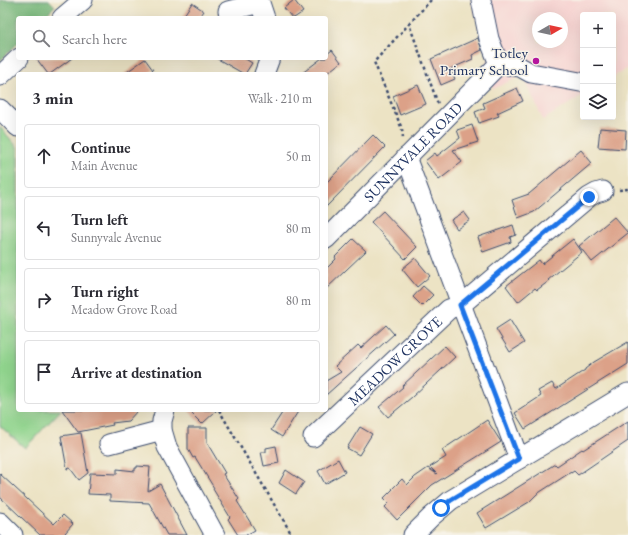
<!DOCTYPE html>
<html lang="en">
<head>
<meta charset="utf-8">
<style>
  body { margin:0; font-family:"EB Garamond",serif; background:#f7f7f7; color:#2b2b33 }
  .controls { position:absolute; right:12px; top:12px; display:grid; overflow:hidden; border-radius:4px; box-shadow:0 4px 16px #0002 }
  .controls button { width:36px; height:36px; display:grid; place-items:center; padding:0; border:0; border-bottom:1px solid #e1e1e2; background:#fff; color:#2b2b33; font:20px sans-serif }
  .compass { position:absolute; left:532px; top:12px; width:36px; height:36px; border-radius:50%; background:#fff; box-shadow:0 4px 16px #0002; rotate:81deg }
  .stop { position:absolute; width:12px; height:12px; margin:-9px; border:3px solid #1a73e8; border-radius:50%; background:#fff }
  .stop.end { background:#1a73e8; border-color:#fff; box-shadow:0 1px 4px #0008 }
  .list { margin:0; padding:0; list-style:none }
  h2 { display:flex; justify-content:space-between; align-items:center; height:52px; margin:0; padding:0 16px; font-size:17px }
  h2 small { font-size:13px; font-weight:400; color:#7c7c81 }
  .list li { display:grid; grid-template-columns:26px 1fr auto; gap:12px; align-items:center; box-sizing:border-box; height:64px; margin:0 8px 8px; padding:0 8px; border:1px solid #e1e1e2; border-radius:4px }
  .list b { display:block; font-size:15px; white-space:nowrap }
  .list p { margin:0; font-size:13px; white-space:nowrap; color:#7c7c81 }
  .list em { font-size:13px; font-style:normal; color:#7c7c81 }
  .icon { flex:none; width:22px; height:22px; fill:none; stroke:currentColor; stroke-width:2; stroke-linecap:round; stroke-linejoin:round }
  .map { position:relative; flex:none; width:628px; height:535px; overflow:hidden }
  .search { position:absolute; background:#fff; box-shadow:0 4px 16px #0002; left:16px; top:16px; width:312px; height:44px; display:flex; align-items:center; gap:10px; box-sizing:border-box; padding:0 14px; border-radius:4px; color:#7c7c81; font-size:15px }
  .panel { position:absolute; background:#fff; box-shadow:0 4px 16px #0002; left:16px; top:72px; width:312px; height:340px; border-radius:4px }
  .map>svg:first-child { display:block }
  .built { fill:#f7d0cf; fill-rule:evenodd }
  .green { fill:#90d48d; stroke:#568276 }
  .forest { fill:#74b678; stroke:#48726b }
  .building { fill:#dca188 }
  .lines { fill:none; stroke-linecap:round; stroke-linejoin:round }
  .minor-casing { stroke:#3a4a6d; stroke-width:21 }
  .path { stroke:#3a4a6d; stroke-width:2.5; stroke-dasharray:3 3; stroke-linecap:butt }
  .minor { stroke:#fff; stroke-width:19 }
  .route { stroke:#1a73e8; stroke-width:5 }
  .poi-dot { fill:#b5179e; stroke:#f7f3e8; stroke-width:1.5 }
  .labels { text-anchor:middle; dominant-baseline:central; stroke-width:3; stroke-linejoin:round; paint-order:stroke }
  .poi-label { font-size:15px; fill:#1b2f5e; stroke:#f7f3e8; text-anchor:end }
  .street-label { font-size:15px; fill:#1b2f5e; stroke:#f7f3e8 }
</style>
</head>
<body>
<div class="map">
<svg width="628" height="535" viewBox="0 0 628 535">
  <rect width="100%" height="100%" fill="#f7f3e8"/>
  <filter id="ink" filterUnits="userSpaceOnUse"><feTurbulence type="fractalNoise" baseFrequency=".025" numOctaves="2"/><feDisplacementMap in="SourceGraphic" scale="8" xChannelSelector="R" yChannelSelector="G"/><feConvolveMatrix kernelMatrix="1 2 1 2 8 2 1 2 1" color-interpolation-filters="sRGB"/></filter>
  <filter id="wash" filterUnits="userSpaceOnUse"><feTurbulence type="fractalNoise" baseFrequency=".012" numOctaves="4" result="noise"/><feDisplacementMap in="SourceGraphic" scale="16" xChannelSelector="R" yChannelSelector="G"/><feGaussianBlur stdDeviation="0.9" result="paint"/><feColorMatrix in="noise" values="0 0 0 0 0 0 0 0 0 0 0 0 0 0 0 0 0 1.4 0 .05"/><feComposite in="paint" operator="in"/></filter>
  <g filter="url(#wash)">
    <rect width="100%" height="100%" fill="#ece3c4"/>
    <path class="built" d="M471,0H628V68L613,77V15H583V95L543,120L523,75L493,89L486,62L490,59ZM538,18H562V42H538Z"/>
    <path class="green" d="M0,127L18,148V410H61L25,448L0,426Z"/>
    <path class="forest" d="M0,0H49L55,6L43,18H18V43L0,61Z"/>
    <g id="blocks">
      <g class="building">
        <path d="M294,0L303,12L294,18H292L284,8Z"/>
        <path d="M192,3L204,11L199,18H182Z"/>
        <path d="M478,38L482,50L472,55L473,59L450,69L455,79L441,85L431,59Z"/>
        <path d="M332,50L341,62L326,74H301L322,58H326V55Z"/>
        <path d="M36,58H72L50,74H48Z"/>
        <path d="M216,58H244L252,63L245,74H244Z"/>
        <path d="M145,59L153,70L147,74H124Z"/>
        <path d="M418,85L426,104L400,115L393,96Z"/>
        <path d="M517,88L523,101L497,113L499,116L479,123L475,112L485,108L483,103Z"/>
        <path d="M472,125L478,142L453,150L462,162L439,180L425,161L435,153L437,156L460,138L457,130Z"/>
        <path d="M600,128L626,130L625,149L598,147Z"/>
        <path d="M373,135L385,147L326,207V183Z"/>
        <path d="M581,150L592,163L534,212L518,218L512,200L529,194Z"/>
        <path d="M383,211L417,247L405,259L371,222Z"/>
        <path d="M464,212L470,220L457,229L451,220Z"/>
        <path d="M614,217L628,233L592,262L579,246Z"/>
        <path d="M513,225L516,235L510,237L511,242L483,252L478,237Z"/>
        <path d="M353,239L366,251L326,289V269L336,259L335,257Z"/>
        <path d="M573,239L582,252L548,280L549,281L537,290L535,288L518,302L506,286L539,260L542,264Z"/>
        <path d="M415,258L430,276L417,287L402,269Z"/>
        <path d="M423,286L433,295L422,306L413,297Z"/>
        <path d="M510,320L524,343L510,352L496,329Z"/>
        <path d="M386,325L394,334L326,395V381L341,372L335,366L358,345L361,348Z"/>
        <path d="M628,342V364L525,429L515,413L541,396L538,391L552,383L556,389L585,370V369L594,362Z"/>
        <path d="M445,346L455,357L412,397L388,417L379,407L403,387L402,386Z"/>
        <path d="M62,410H138L128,421L112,423L113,425L78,432Z"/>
        <path d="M188,410H217L202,424Z"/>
        <path d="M284,410H299L282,437L271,430Z"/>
        <path d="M487,420L501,442L432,485L397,520L385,507L389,503L384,498L393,489H392L402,479L407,485L415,477L428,468L437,474L430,467L446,457L442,450Z"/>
        <path d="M628,421V441L578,475L574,471L571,473V472L537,494L529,502L486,528L477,513L555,464L557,466L582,449L583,450Z"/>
        <path d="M360,427L372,434L359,455L347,448Z"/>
        <path d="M188,428H207V443L225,473L223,474L239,499L237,501L255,530L246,535H238L228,519L230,517L213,489L214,488L195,457L193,458L188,449Z"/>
        <path d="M81,433L88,473L79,480L70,468L67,469L61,436Z"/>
        <path d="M276,446L279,463L264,466L261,452H266V448Z"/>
        <path d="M338,459L345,472L325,484L318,471Z"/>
        <path d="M137,466L150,467L148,491L160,484L187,535H167L149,503L110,501V495L88,494L90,473L117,474V469L135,471V468H137Z"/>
        <path d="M286,470L304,482L296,494L279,483Z"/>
        <path d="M0,474L54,524L63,515L73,524L65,533L66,535H40L0,497Z"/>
      </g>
    </g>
  </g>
  <g filter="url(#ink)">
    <use href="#blocks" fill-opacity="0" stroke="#3a4a6d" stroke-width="1"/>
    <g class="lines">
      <defs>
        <g id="minor">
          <path d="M481,0L489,39L499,64"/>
          <path d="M228,11L260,3L265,18"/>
          <path d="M62,18L83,0"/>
          <path d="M499,64L520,67L531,73L580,82"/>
          <path d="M264,74L270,58"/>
          <path d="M0,76L19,58"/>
          <path d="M0,109L18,127"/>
          <path d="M406,157L519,459"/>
          <path id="s1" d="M326,239L499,64"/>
          <path d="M165,410L162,421V430L167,447L215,535"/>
          <path id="s2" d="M313,437L449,309L461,305L589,197L596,193L603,191"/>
          <path d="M109,444L162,430"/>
          <path d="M0,522L13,535"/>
          <path d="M413,535L431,517L451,500L628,393"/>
        </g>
      </defs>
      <use href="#minor" class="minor-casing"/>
      <g class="path">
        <path d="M431,0L409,24L438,104"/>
        <path d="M403,138L402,129L374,62L409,24"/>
        <path d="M619,190L628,189"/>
        <path d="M219,410L292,535"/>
      </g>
      <use href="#minor" class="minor"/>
    </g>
  </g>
  <g class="lines" filter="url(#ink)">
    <path class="route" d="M441,508L451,500L519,459L460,305L589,197"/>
  </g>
  <circle class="poi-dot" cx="536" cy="61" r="4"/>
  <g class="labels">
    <g class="poi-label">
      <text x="528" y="52">Totley<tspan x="528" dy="17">Primary School</tspan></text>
    </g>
    <g class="street-label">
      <text stroke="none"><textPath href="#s1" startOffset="123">SUNNYVALE ROAD</textPath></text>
      <text stroke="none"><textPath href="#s2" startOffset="112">MEADOW GROVE</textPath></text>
    </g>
  </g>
</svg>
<div class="controls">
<button>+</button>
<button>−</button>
<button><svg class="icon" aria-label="layers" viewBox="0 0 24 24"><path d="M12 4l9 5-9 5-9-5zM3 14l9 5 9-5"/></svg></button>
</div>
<svg class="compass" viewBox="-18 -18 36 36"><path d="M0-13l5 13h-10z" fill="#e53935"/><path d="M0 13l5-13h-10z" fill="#7c7c81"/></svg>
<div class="stop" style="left:441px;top:508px"></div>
<div class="stop end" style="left:589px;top:197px"></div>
<div class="search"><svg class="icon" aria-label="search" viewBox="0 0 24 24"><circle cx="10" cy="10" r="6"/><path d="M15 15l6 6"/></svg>Search here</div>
<section class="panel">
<h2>3 min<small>Walk · 210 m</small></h2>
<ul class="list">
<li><svg class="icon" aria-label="ahead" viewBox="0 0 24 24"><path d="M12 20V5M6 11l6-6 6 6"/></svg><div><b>Continue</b><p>Main Avenue</p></div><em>50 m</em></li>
<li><svg class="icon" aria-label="left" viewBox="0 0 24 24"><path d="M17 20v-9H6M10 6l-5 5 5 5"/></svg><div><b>Turn left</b><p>Sunnyvale Avenue</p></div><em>80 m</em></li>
<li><svg class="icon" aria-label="right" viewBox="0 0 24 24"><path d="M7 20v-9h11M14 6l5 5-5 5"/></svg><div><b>Turn right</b><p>Meadow Grove Road</p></div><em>80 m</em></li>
<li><svg class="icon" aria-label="arrive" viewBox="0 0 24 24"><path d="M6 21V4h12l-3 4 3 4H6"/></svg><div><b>Arrive at destination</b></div></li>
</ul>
</section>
</div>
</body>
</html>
